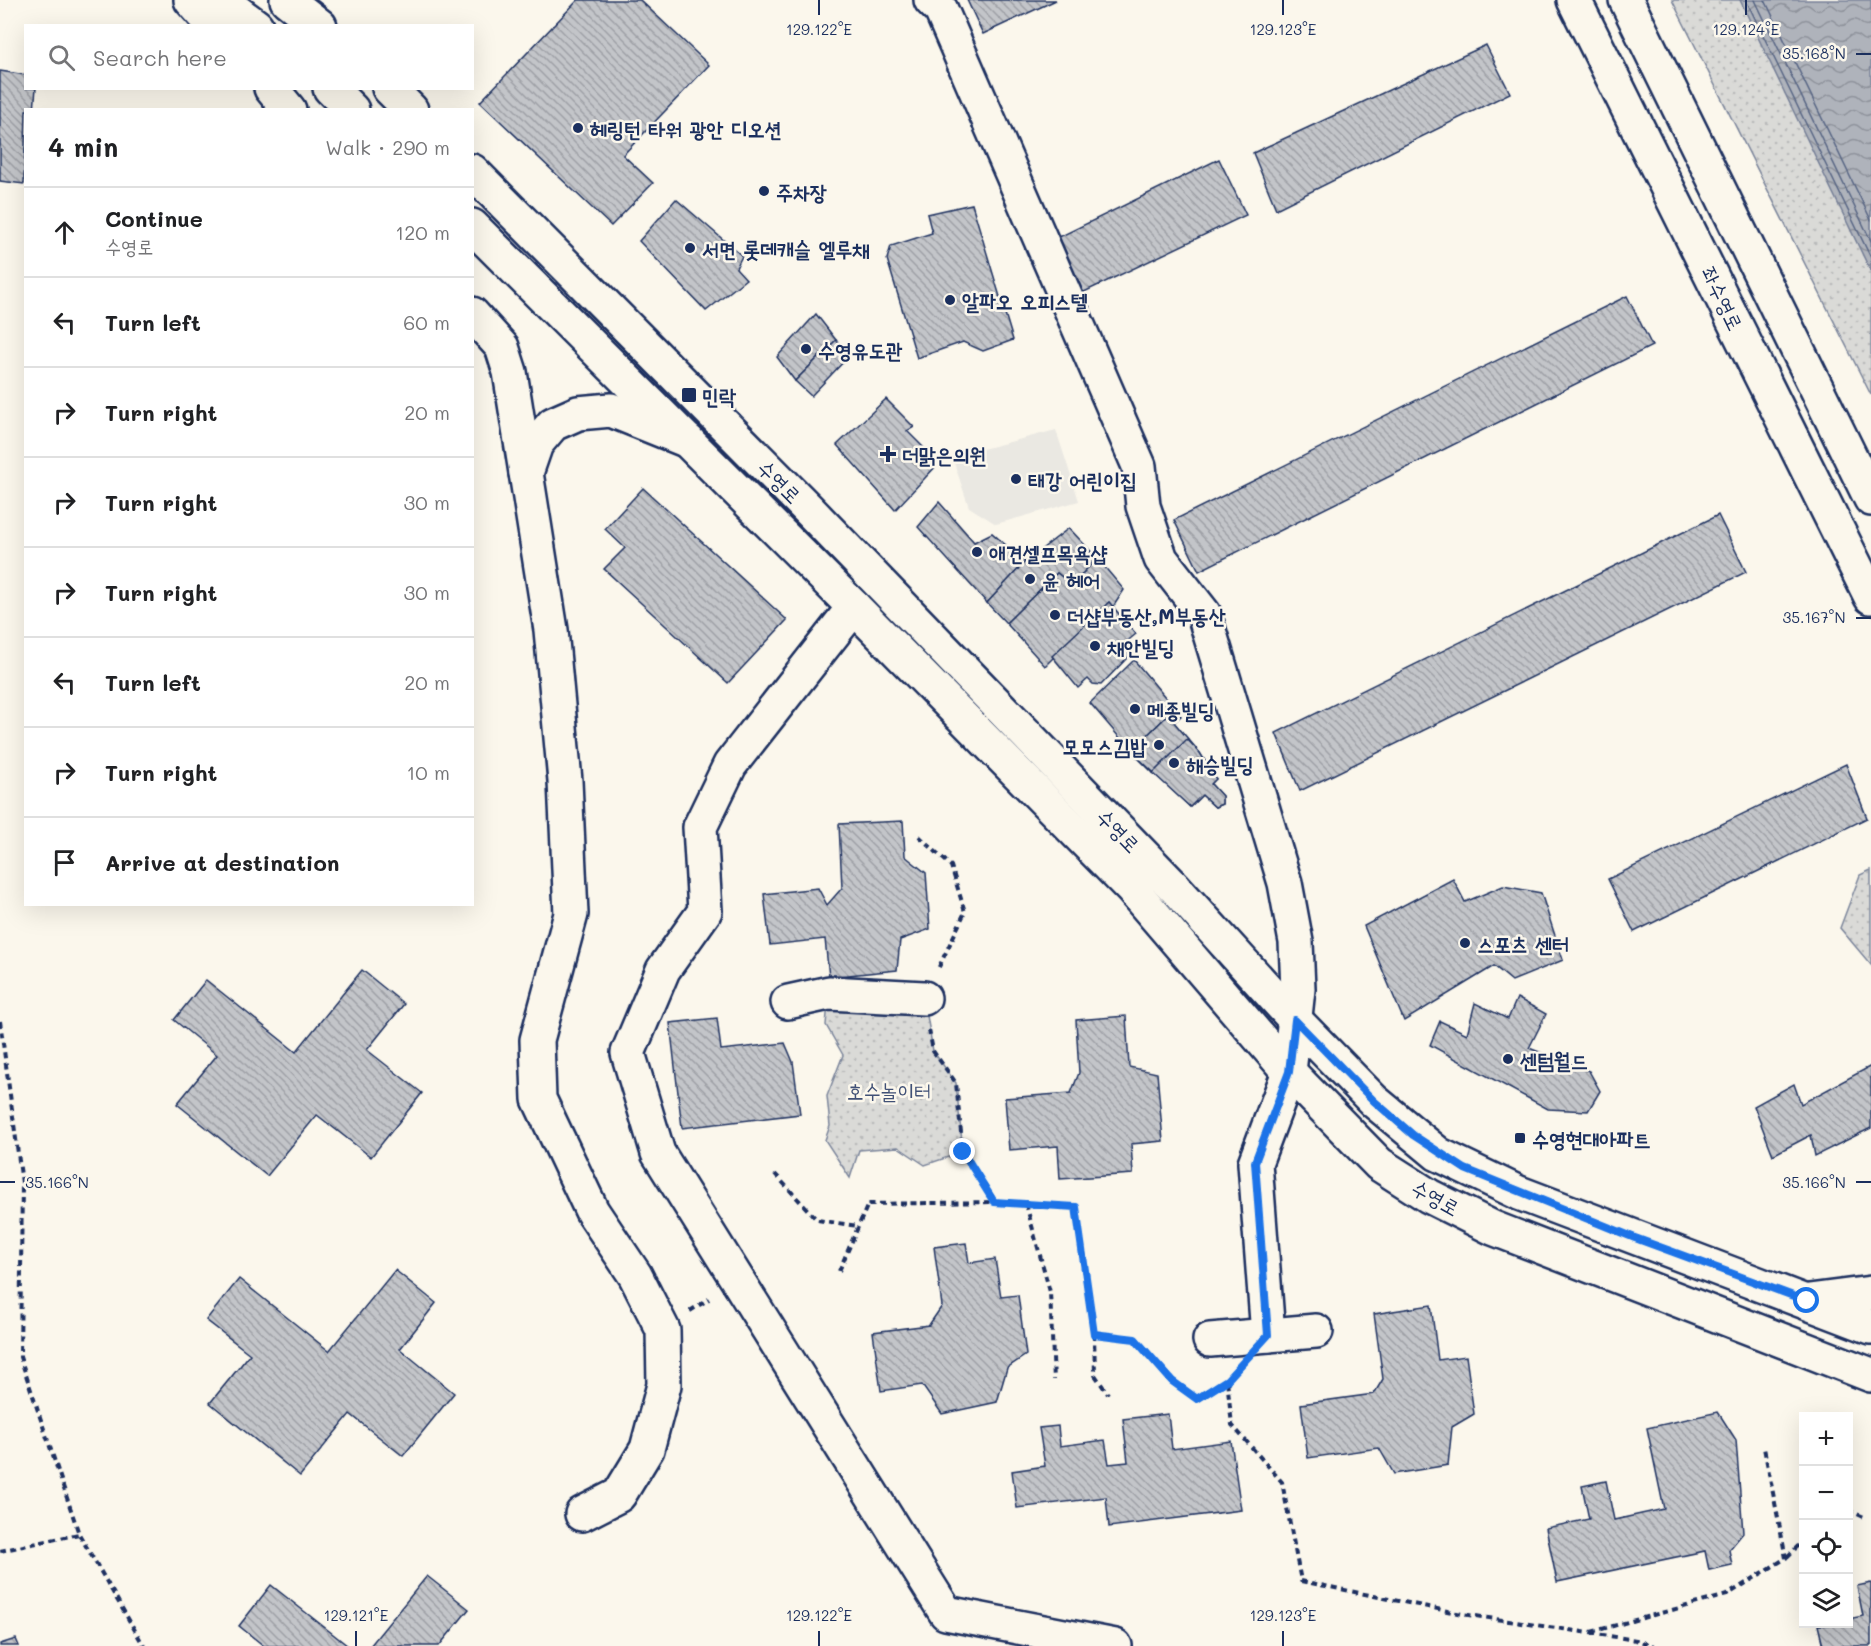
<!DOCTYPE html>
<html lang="en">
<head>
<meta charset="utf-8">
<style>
  body { margin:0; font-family:Mali,"Poor Story",sans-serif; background:#f2f2f2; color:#202124 }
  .controls { position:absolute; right:18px; bottom:18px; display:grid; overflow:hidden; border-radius:0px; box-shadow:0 6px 24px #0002 }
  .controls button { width:54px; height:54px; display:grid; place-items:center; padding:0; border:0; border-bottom:2px solid #e0e0e0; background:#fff; color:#202124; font:30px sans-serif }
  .stop { position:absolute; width:18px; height:18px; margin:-14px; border:4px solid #1a73e8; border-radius:50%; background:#fff }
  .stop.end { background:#1a73e8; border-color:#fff; box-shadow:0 2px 6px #0008 }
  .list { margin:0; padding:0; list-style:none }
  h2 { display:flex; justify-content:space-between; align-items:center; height:78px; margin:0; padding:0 24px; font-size:26px }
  h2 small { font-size:20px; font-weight:400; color:#757577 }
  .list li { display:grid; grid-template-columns:39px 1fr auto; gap:18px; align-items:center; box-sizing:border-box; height:90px; padding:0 24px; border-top:2px solid #e0e0e0 }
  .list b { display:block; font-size:22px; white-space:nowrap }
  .list p { margin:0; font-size:20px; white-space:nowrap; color:#757577 }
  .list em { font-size:20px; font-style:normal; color:#757577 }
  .icon { flex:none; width:33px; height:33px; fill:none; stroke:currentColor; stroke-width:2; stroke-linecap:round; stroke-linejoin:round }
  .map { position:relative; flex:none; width:1871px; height:1646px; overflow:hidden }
  .search { position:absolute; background:#fff; box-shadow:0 6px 24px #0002; left:24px; top:24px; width:450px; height:66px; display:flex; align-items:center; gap:15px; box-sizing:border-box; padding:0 21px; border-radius:0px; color:#757577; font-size:22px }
  .panel { position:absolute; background:#fff; box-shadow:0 6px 24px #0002; left:24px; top:108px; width:450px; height:798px; border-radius:0px }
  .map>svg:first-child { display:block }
  .built { fill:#eae8e2 }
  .park { fill:url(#park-dots); stroke:#7a849a; stroke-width:1.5 }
  .water { fill:url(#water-waves); stroke:#747e96; stroke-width:1.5 }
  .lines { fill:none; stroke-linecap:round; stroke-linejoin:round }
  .shore { stroke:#566483; stroke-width:1.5 }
  .building { fill:url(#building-back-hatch); stroke:#1b2f5e; stroke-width:1.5 }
  .minor-casing { stroke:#1b2f5e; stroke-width:38 }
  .major-casing { stroke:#1b2f5e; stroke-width:38 }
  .path { stroke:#1b2f5e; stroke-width:4; stroke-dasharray:6 4.5; stroke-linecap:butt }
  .minor { stroke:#fbf7ec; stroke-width:33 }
  .major { stroke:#fbf7ec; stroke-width:33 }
  .route { stroke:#1a73e8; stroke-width:8 }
  .ticks { fill:none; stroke:#1b2f5e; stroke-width:2 }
  .poi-dot { fill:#1b2f5e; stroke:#fbf7ec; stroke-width:2 }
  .labels { text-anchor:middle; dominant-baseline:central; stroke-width:5; stroke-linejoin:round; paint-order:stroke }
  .poi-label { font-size:21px; font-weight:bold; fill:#1b2f5e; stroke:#fbf7ec; text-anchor:start }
  .street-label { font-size:21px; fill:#1b2f5e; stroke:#fbf7ec }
  .park-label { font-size:21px; fill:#415176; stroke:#fbf7ec }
  .ticks-label { font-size:15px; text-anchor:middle; fill:#1b2f5e; stroke:#fbf7ec; stroke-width:5; stroke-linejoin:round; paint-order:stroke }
</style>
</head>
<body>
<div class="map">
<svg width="1871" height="1646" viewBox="0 0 1871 1646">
  <defs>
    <pattern id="park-dots" width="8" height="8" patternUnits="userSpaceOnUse" patternTransform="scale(1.5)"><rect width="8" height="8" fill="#dadad7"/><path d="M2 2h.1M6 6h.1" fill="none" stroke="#babbbb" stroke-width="1.8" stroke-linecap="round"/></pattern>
    <pattern id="water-waves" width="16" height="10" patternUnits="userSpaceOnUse" patternTransform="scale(1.5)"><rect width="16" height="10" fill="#afb3bb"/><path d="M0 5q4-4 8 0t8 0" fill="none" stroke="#8e929b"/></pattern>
    <pattern id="building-back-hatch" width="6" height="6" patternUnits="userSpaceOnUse" patternTransform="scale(1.5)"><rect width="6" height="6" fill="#c3c5c9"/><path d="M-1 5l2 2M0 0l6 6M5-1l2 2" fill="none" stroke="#9ea0a6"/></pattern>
  </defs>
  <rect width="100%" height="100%" fill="#fbf7ec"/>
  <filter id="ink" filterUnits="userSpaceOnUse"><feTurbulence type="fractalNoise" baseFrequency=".0167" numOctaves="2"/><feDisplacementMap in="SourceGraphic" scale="12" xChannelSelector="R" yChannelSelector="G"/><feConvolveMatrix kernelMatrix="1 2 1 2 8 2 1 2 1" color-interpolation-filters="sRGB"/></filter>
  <g filter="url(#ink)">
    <path class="built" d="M1056,430L1079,501L996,524L969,507L952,457Z"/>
    <g class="park">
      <path d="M1672,0H1774L1871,200V395Z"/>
      <path d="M1871,870V965L1840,928L1860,875Z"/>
      <path d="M829,993L924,998L933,1051L956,1083L963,1152L925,1165L898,1147L859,1150L850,1178L825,1140L830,1126L827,1096L843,1055L826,1025Z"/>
    </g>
    <path class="water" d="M1740,0H1871V272Z"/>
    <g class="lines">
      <g class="shore">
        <path d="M1746,0L1871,258"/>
        <path d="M1755,0L1871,241"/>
        <path d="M1765,0L1871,220"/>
      </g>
    </g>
    <g class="building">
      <path d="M578,0H640L709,65L623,155L653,183L611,226L480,102Z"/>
      <path d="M967,0H1056L983,34Z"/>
      <path d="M1486,45L1510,93L1276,209L1253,153Z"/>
      <path d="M0,71L26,75V88H36L34,110H26L24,184L0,181Z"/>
      <path d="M1219,159L1246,215L1082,293L1059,237Z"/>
      <path d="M676,199L742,256L736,268L746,279L706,311L639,241Z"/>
      <path d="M972,204L1013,340L983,351L963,342L917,358L887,259L891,246L932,233L927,214Z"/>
      <path d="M1627,296L1652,346L1199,571L1174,520Z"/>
      <path d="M816,314L836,340L795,381L777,357Z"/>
      <path d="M836,340L850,355L811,396L795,381Z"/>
      <path d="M886,399L914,427L907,431L939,463L895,510L837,445Z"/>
      <path d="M643,488L787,620L728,683L604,569L625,548L605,529Z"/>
      <path d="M939,502L974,542L992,533L1025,562L987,603L918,527Z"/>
      <path d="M1718,515L1746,572L1300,791L1276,733Z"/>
      <path d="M1069,528L1097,558L1072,585L1057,573L1006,623L987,603L1025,562Z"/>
      <path d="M1097,558L1124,590L1113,607L1109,602L1045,666L1006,623L1057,573L1072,585Z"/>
      <path d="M1109,602L1136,634L1125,643L1129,648V656L1101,685L1093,684L1088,679L1078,688L1052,656Z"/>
      <path d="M1134,660L1181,716L1174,722L1168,715L1131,751L1090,703Z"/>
      <path d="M1168,715L1187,739L1153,773L1131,751Z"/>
      <path d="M1168,715L1200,753L1216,779L1211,784L1222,796V804L1215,807L1202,795L1190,807L1131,751Z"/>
      <path d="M1187,739L1200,753L1216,779L1211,784L1222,796V804L1215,807L1202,795L1190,807L1153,773Z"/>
      <path d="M1846,764L1867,818L1634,932L1608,879Z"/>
      <path d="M903,821L905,856L926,873L930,929L900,940L897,970L829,977L825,939L770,945L764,894L818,888L827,905L842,888L839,824Z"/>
      <path d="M1453,879L1465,902L1503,886L1541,893L1563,960L1512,981L1494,966L1404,1021L1364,926Z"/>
      <path d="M362,970L404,1004L367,1050L422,1093L371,1157L317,1115L267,1176L177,1104L217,1055L174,1020L206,980L296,1052Z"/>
      <path d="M1517,998L1546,1014L1529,1048L1589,1071L1600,1091L1588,1111L1548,1109L1430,1045L1440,1021L1467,1034L1475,1003L1508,1019Z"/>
      <path d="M1126,1016L1129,1067L1157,1073L1163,1141L1131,1144L1133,1174L1060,1179L1058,1146L1009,1150L1005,1098L1071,1093L1079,1073L1076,1020Z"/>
      <path d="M717,1018L721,1050L785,1043L793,1062L800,1114L682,1128L670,1023Z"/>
      <path d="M1871,1066V1128L1815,1156L1811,1135L1773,1155L1754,1106L1794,1084L1801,1104Z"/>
      <path d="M966,1243L969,1263L995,1259L1001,1297L1018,1295L1026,1355L1007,1368L997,1402L942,1414L922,1385L881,1391L873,1332L929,1325L942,1306L934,1247Z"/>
      <path d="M395,1270L436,1303L400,1349L454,1393L403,1456L350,1414L300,1476L210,1403L250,1354L206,1320L239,1279L329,1351Z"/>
      <path d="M1431,1305L1438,1360L1466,1356L1474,1414L1452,1427L1448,1465L1394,1474L1379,1448L1308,1458L1301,1404L1374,1394L1383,1379L1374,1314Z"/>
      <path d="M1718,1412L1736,1440L1743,1533L1729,1550L1732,1565L1709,1570L1705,1551L1557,1582L1546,1528L1589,1519L1582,1486L1606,1481L1614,1520L1664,1509L1647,1428Z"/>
      <path d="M1168,1414L1172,1449L1231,1441L1241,1510L1109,1527L1106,1497L1017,1508L1012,1471L1045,1466L1039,1428L1058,1426L1060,1446L1105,1440L1109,1464L1128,1462L1123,1419Z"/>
      <path d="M427,1576L469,1609L439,1646H370Z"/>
      <path d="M1871,1583V1646H1823L1818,1625L1848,1624V1619L1863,1616L1857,1586Z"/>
      <path d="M271,1585L348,1646H264L239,1626Z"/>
      <path d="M16,1639L19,1646H0V1644Z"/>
    </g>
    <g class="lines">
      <defs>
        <g id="minor">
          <path d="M191,0L214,26"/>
          <path d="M931,0L941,10L1139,466L1143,506L1161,559L1204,614L1285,883L1296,942L1298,989L1289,1072L1255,1163L1268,1335"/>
          <path d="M271,88L289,110"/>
          <path d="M472,314L502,347L510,372L551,630L565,781L571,914L537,1040L539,1099L592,1211L635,1275L663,1330L664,1385L647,1449L619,1495L582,1514"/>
          <path d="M526,473L536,444L553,424L578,413L611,410L688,441"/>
          <path d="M854,607L730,765L700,827L705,911L663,970L628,1053L658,1153L946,1613L1115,1646"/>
          <path d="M788,1002L829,993L924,998"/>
          <path d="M1210,1340L1316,1331"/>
        </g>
        <g id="major">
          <path d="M221,0L256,26"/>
          <path d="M287,0L320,26"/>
          <path d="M1574,0L1871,597"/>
          <path d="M1626,0L1871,499"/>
          <path d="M330,88L352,110"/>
          <path d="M389,88L411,110"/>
          <path d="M472,171L808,509L1175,888L1295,1020L1374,1101L1438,1154L1519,1193L1871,1327"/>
          <path d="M472,226L854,607L1132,889L1289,1072L1379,1164L1429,1196L1493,1228L1871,1375"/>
          <path d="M1809,1301L1871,1293"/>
        </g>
      </defs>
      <use href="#minor" class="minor-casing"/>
      <use href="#major" class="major-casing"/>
      <g class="path">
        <path d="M919,836L951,866L965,912L938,969"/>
        <path d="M0,1021L22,1183L20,1357L79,1534L144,1646"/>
        <path d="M929,1030L933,1051L956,1083L963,1152L995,1202L1076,1207L1094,1333L1135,1339L1172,1381L1197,1399L1227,1380"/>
        <path d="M775,1174L817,1220L858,1226"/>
        <path d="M1026,1204L1050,1292L1054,1380"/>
        <path d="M839,1271L868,1204L994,1202"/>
        <path d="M690,1311L709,1299"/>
        <path d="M1094,1333L1095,1375L1108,1394"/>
        <path d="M1233,1373L1227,1380L1232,1425L1282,1482L1301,1581L1462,1614L1636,1640L1654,1646"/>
        <path d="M1848,1510L1864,1517"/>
        <path d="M0,1551L79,1534"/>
        <path d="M1787,1557L1804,1540"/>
        <path d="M1591,1632L1727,1595L1786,1558L1764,1448"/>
      </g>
      <use href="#minor" class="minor"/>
      <use href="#major" class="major"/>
    </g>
  </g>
  <g class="lines" filter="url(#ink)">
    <path class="route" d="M963,1152L994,1202L1076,1207L1094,1334L1135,1339L1172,1381L1197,1399L1227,1380L1268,1335L1255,1162L1289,1072L1295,1020L1374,1101L1413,1135L1465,1169L1635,1238L1807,1301"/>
  </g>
  <path class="ticks" d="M819,0V15M1283,0V15M1746,0V15M1856,54H1871M1856,618H1871M0,1182H15M1856,1182H1871M356,1631V1646M819,1631V1646M1283,1631V1646"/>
  <g class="poi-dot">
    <circle cx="578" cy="128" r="6"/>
    <circle cx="764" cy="191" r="6"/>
    <circle cx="690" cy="248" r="6"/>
    <circle cx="950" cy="300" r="6"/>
    <circle cx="806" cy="349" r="6"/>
    <rect x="681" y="387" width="16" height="16" rx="3"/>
    <path d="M885 445h6v6h6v6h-6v6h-6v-6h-6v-6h6z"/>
    <circle cx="1016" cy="479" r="6"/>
    <circle cx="977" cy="552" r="6"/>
    <circle cx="1030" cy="579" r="6"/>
    <circle cx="1055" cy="615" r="6"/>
    <circle cx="1095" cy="646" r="6"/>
    <circle cx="1135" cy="709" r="6"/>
    <circle cx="1159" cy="745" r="6"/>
    <circle cx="1174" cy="763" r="6"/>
    <circle cx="1465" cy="943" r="6"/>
    <circle cx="1508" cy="1059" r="6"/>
    <rect x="1514" y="1132" width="12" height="12" rx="3"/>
  </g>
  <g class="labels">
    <g class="poi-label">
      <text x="590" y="128">헤링턴 타워 광안 디오션</text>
      <text x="776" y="191">주차장</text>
      <text x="702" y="248">서면 롯데캐슬 엘루채</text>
      <text x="962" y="300">알파오 오피스텔</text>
      <text x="818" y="349">수영유도관</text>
      <text x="702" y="395">민락</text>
      <text x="902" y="454">더맑은의원</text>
      <text x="1028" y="479">태강 어린이집</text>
      <text x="989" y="552">애견셀프목욕샵</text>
      <text x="1042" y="579">윤 헤어</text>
      <text x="1067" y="615">더샵부동산,M부동산</text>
      <text x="1107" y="646">채안빌딩</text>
      <text x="1147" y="709">메종빌딩</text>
      <text x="1147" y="745" text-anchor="end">모모스김밥</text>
      <text x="1186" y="763">해승빌딩</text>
      <text x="1477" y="943">스포츠 센터</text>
      <text x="1520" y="1059">센텀월드</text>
      <text x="1532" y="1138">수영현대아파트</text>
    </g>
    <g class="street-label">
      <text transform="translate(1723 298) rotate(64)">좌수영로</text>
      <text transform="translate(780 481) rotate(45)">수영로</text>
      <text transform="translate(1119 830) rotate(46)">수영로</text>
      <text transform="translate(1436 1197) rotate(29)">수영로</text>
    </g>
    <g class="park-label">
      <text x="889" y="1090">호수놀이터</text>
    </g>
  </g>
  <g class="ticks-label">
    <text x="819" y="35">129.122°E</text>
    <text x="1283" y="35">129.123°E</text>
    <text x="1746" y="35">129.124°E</text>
    <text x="1814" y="59">35.168°N</text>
    <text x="1814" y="623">35.167°N</text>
    <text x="57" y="1188">35.166°N</text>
    <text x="1814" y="1188">35.166°N</text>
    <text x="356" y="1621">129.121°E</text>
    <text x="819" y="1621">129.122°E</text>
    <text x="1283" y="1621">129.123°E</text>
  </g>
</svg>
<div class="controls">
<button>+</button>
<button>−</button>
<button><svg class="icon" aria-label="locate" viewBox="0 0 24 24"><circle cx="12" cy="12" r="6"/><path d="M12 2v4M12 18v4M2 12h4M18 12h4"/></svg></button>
<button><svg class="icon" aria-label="layers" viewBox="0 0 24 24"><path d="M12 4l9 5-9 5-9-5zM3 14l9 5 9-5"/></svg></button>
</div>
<div class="stop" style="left:1807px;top:1301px"></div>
<div class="stop end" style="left:963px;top:1152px"></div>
<div class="search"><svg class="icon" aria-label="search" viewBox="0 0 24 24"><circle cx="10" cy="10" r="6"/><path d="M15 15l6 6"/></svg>Search here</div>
<section class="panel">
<h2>4 min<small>Walk · 290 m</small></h2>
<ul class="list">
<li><svg class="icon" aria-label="ahead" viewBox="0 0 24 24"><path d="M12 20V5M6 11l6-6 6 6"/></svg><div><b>Continue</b><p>수영로</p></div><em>120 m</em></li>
<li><svg class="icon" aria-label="left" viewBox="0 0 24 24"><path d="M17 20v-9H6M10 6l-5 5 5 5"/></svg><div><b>Turn left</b></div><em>60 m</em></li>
<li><svg class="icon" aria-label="right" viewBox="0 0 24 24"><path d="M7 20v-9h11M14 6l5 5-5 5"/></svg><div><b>Turn right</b></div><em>20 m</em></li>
<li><svg class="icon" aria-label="right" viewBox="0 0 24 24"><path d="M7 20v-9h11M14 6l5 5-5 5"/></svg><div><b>Turn right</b></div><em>30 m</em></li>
<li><svg class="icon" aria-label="right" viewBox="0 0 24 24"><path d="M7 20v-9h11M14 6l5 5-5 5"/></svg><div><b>Turn right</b></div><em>30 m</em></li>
<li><svg class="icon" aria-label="left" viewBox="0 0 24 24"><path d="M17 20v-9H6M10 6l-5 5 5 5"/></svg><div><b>Turn left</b></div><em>20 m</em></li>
<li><svg class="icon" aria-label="right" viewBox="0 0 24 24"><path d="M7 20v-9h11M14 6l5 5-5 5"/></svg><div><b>Turn right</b></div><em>10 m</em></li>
<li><svg class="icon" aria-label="arrive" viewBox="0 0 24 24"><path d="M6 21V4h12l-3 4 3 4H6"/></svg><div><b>Arrive at destination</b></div></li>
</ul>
</section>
</div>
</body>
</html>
